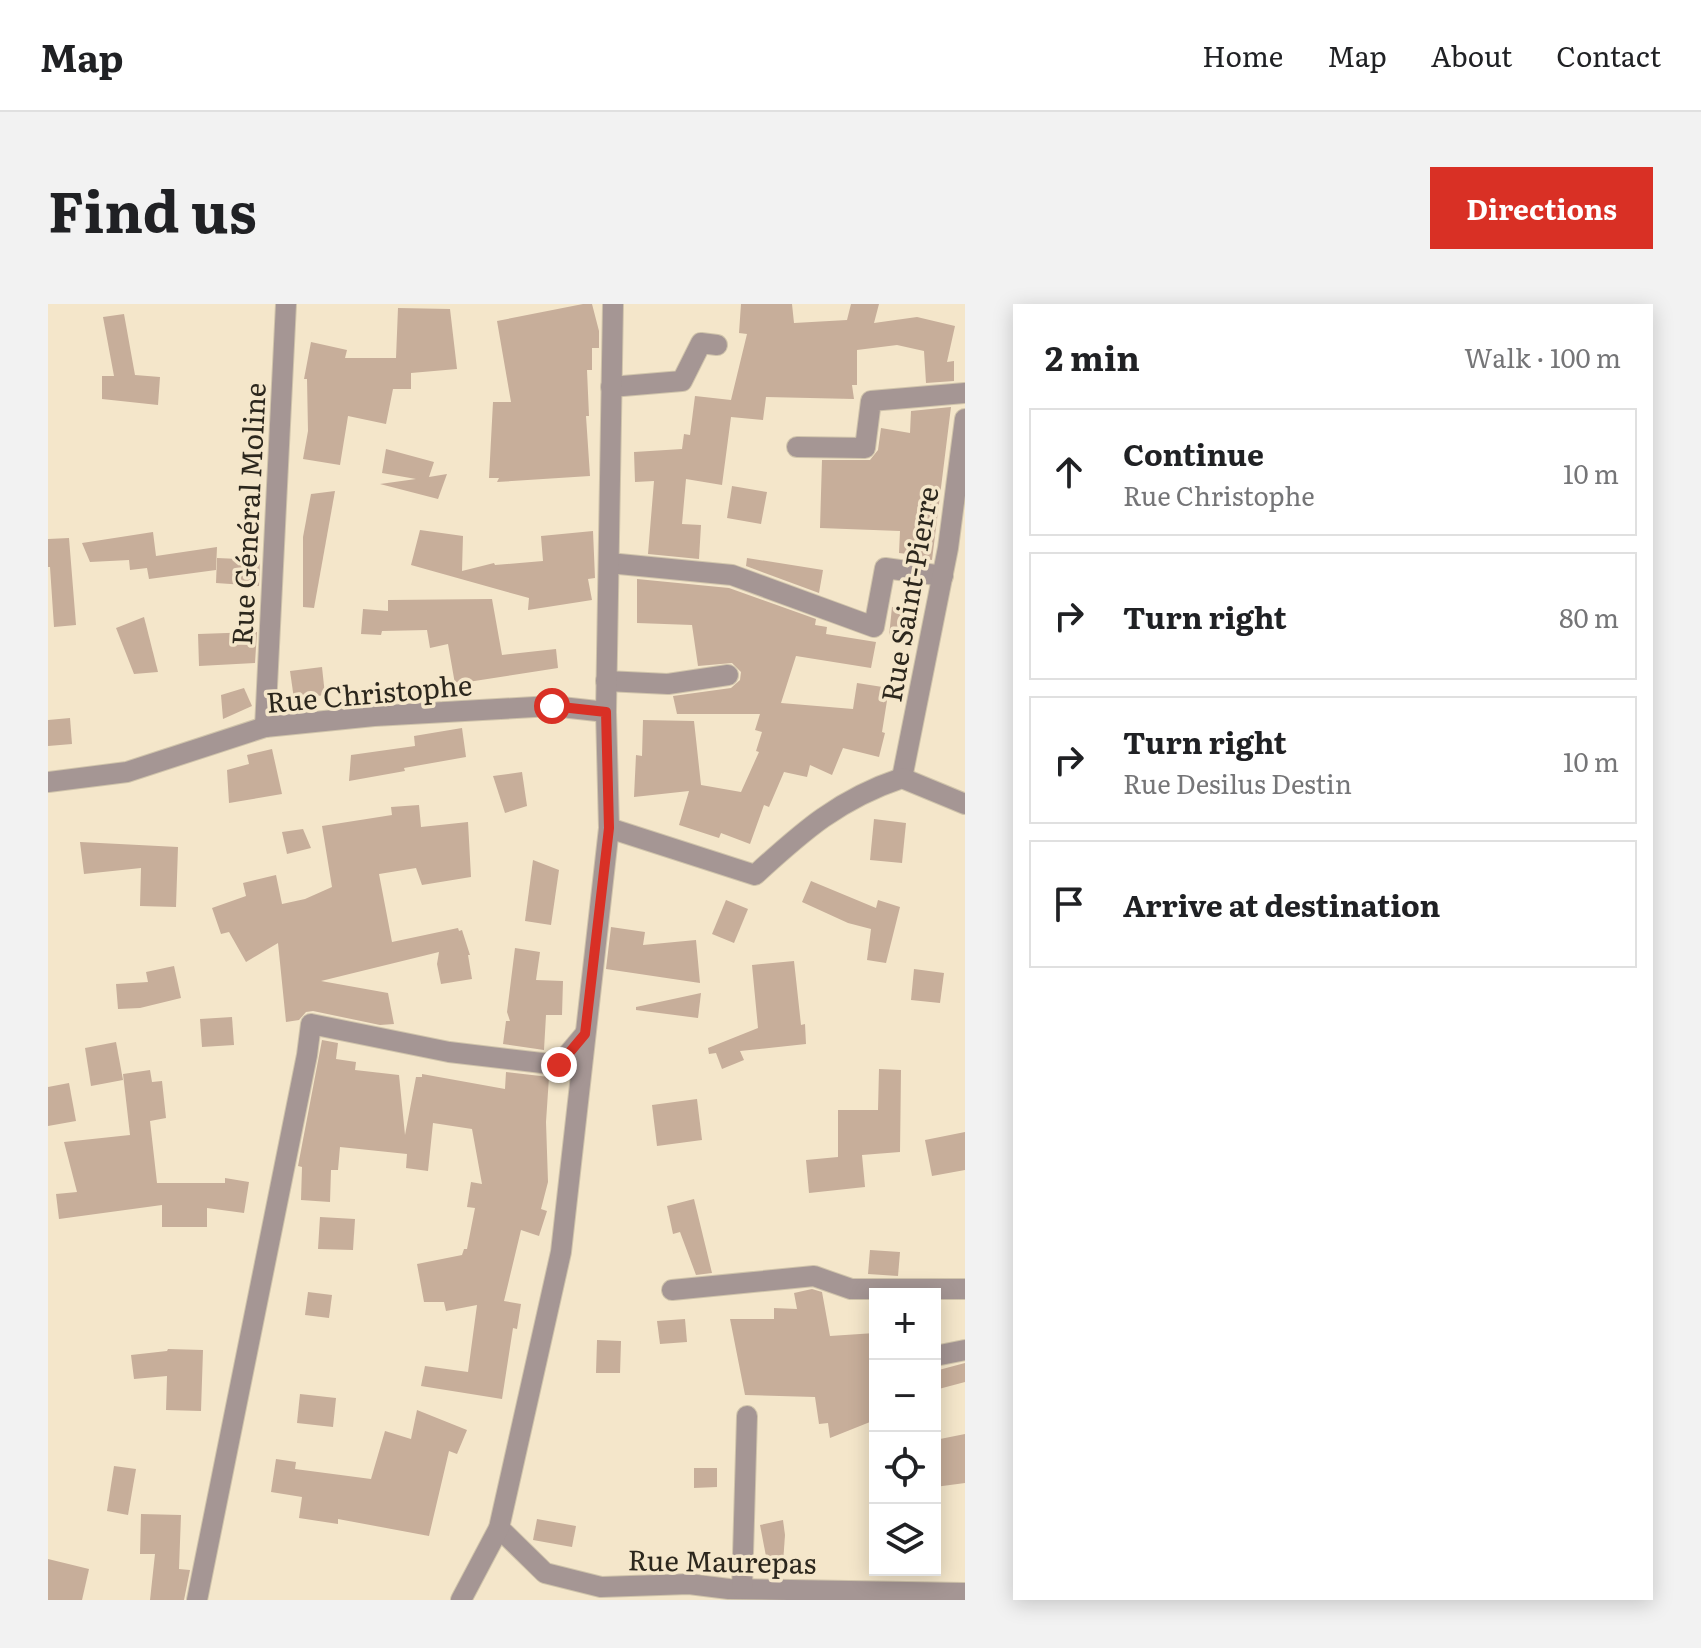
<!DOCTYPE html>
<html lang="en">
<head>
<meta charset="utf-8">
<style>
  body { margin:0; font-family:Literata,serif; background:#f2f2f2; color:#202124 }
  .controls { position:absolute; right:24px; bottom:24px; display:grid; overflow:hidden; border-radius:0px; box-shadow:0 4px 20px #0003 }
  .controls button { width:72px; height:72px; display:grid; place-items:center; padding:0; border:0; border-bottom:2px solid #e0e0e0; background:#fff; color:#202124; font:40px sans-serif }
  .stop { position:absolute; width:24px; height:24px; margin:-18px; border:6px solid #d93025; border-radius:50%; background:#fff }
  .stop.end { background:#d93025; border-color:#fff; box-shadow:0 2px 8px #0008 }
  .list { margin:0; padding:0; list-style:none }
  h2 { display:flex; justify-content:space-between; align-items:center; height:104px; margin:0; padding:0 32px; font-size:34px }
  h2 small { font-size:26px; font-weight:400; color:#757577 }
  .list li { display:grid; grid-template-columns:52px 1fr auto; gap:24px; align-items:center; box-sizing:border-box; height:128px; margin:0 16px 16px; padding:0 16px; border:2px solid #e0e0e0; border-radius:0px }
  .list b { display:block; font-size:30px; white-space:nowrap }
  .list p { margin:0; font-size:26px; white-space:nowrap; color:#757577 }
  .list em { font-size:26px; font-style:normal; color:#757577 }
  .icon { flex:none; width:44px; height:44px; fill:none; stroke:currentColor; stroke-width:2; stroke-linecap:round; stroke-linejoin:round }
  .map { position:relative; flex:none; width:917px; height:1296px; overflow:hidden; border-radius:0px }
  header { display:flex; align-items:center; gap:48px; box-sizing:border-box; height:112px; padding:0 40px; background:#fff; border-bottom:2px solid #e0e0e0 }
  header strong { font-size:38px }
  nav { display:flex; gap:44px; margin-inline-start:auto; font-size:28px }
  .intro { display:flex; align-items:center; justify-content:space-between; box-sizing:border-box; height:192px; padding:0 48px }
  h1 { margin:0; font-size:56px }
  .button { padding:20px 36px; border-radius:0px; background:#d93025; color:#fff; font-size:28px; font-weight:700 }
  main { display:flex; gap:48px; padding:0 48px }
  aside { flex:1; background:#fff; border-radius:0px; box-shadow:0 4px 20px #0003 }
  .map>svg:first-child { display:block }
  .building { fill:#c7ae9a }
  .lines { fill:none; stroke-linecap:round; stroke-linejoin:round }
  .minor-casing { stroke:#d0c4ab; stroke-width:22 }
  .tertiary-casing { stroke:#d0c4ab; stroke-width:22 }
  .minor { stroke:#a59694; stroke-width:20 }
  .tertiary { stroke:#a59694; stroke-width:20 }
  .route { stroke:#d93025; stroke-width:10 }
  .labels { text-anchor:middle; dominant-baseline:central; stroke-width:7; stroke-linejoin:round; paint-order:stroke }
  .street-label { font-size:28px; fill:#2c271d; stroke:#f4e6ca }
</style>
</head>
<body>
<header>
<strong>Map</strong>
<nav><a>Home</a><a>Map</a><a>About</a><a>Contact</a></nav>
</header>
<div class="intro"><h1>Find us</h1><a class="button">Directions</a></div>
<main>
<div class="map">
<svg width="917" height="1296" viewBox="0 0 917 1296">
  <rect width="100%" height="100%" fill="#f4e6ca"/>
  <g class="building">
    <path d="M535,0H544L551,27V44H544V66H539L541,112H538L542,172L449,178L451,174H441L445,98H463L449,17Z"/>
    <path d="M693,0H744L746,19L799,16L803,0H831L826,19L869,13L907,22L899,58L906,57V77L878,79L876,47L849,41L809,46V81H804L806,95L718,93L715,116L683,113L674,181L638,175L634,220L653,221L651,255L600,250L606,177L587,178L586,148L634,145L636,130L642,131L647,92L683,96L699,30L691,29Z"/>
    <path d="M350,4L402,5L409,65L363,69V85H345L338,120L300,112L292,161L255,155L260,127L259,75H256L263,38L299,46L297,54H348Z"/>
    <path d="M76,10L87,71L112,73L110,101L54,95V72H66L55,13Z"/>
    <path d="M903,103L884,256L867,253L868,251L851,249L852,227L772,224L774,156H822L830,146L833,124L862,129L863,107Z"/>
    <path d="M338,145L386,158L381,173L399,170L390,195L332,180L368,175L334,169Z"/>
    <path d="M684,182L719,188L713,220L679,214Z"/>
    <path d="M287,187L266,304L255,303V233L263,190Z"/>
    <path d="M372,226L415,232L414,267L446,259L447,261L495,257L493,232L545,227L547,274L540,275L544,296L480,306L481,294L363,261Z"/>
    <path d="M105,228L108,252L169,243L168,266L101,275L99,264L82,266L81,256L42,258L34,239Z"/>
    <path d="M21,234L28,321L6,323L2,263H0V235Z"/>
    <path d="M169,254L212,256L211,282L168,279Z"/>
    <path d="M699,254L775,266L771,289L698,262Z"/>
    <path d="M589,275L681,284L768,315L767,321L779,323L778,330L828,338L823,364L748,352L733,399L805,405L809,379L841,384L834,428L837,429L831,453L795,444L784,471L762,461L759,473L736,468L721,503L716,501L702,540L673,529L671,534L631,521L641,487L586,493L588,451L594,452L595,416L646,417L653,481L693,488L711,448L708,447L714,428L707,426L712,410H629L625,392L683,384L692,376L693,368L684,359L650,362L644,321L589,319Z"/>
    <path d="M444,295L454,351L508,345L510,364L407,380L400,340L382,344L379,326L334,327L333,331L313,330L315,305L340,307V296Z"/>
    <path d="M844,303L865,305L862,334L841,332Z"/>
    <path d="M96,313L110,368L86,370L68,324Z"/>
    <path d="M209,328L207,359L151,362L150,330Z"/>
    <path d="M274,363L277,391L246,395L242,367Z"/>
    <path d="M196,384L204,402L175,415L173,391Z"/>
    <path d="M22,414L24,440L0,442V416Z"/>
    <path d="M414,424L418,453L356,464L357,467L301,477L303,451L367,442L366,432Z"/>
    <path d="M224,445L234,490L181,499L179,466L201,460L199,451Z"/>
    <path d="M474,468L479,502L457,509L445,472Z"/>
    <path d="M371,501L373,523L420,518L423,573L374,581L368,564L331,570L344,638L410,624L411,627L414,626L422,651H420L424,675L393,680L389,660L391,648L273,677L340,689L346,720L332,721L265,707L258,708L251,716L238,718L230,639L198,658L181,628L173,630L164,604L198,592L195,579L228,571L234,600L257,595L284,583L274,522L344,511L343,503Z"/>
    <path d="M826,515L858,519L854,559L822,556Z"/>
    <path d="M255,525L263,544L239,550L234,528Z"/>
    <path d="M32,538L130,543L128,603L92,602L93,564L36,570Z"/>
    <path d="M485,556L511,566L503,621L477,617Z"/>
    <path d="M763,577L828,604L830,596L852,603L838,659L819,656L823,625L800,619L754,598Z"/>
    <path d="M678,596L700,605L686,639L664,630Z"/>
    <path d="M563,623L597,628L595,641L648,636L652,679L558,665Z"/>
    <path d="M467,644L492,648L488,676L515,677L514,711H498L496,746L455,740L458,717H462L459,708Z"/>
    <path d="M746,657L753,721L757,720L758,740L692,747L696,756L674,765L668,749L661,750L660,744L710,724L704,661Z"/>
    <path d="M126,662L133,694L92,704L70,705L68,680L100,678L98,668Z"/>
    <path d="M866,665L896,669L892,699L863,696Z"/>
    <path d="M653,689L650,714L588,706V703Z"/>
    <path d="M184,713L186,741L154,743L152,715Z"/>
    <path d="M274,736L290,739L288,755L308,758L307,766L351,771L357,831L368,773H374V770L457,785L458,768L501,773L498,818L500,878L493,905L499,907L491,932L473,926L456,997L473,1000L469,1025L465,1024L454,1095L373,1082L377,1062L420,1068L429,1001L398,1007L396,998H376L369,960L414,951L416,945H419L427,904L419,903L423,878L434,880L424,825L385,819L380,867L358,864L359,850L292,843L290,866H283L282,898L253,896L254,863L250,862Z"/>
    <path d="M68,738L75,776L43,782L37,744Z"/>
    <path d="M831,765L853,766L852,848L814,851L817,883L761,889L758,856L790,853V806H830Z"/>
    <path d="M102,766L104,778L114,777L118,814L102,817L109,879H177V874L201,878L196,909L159,904V923H114V901L11,915L8,890L29,888L16,838L82,831L75,770Z"/>
    <path d="M21,779L28,817L0,822V783Z"/>
    <path d="M649,795L654,836L609,842L604,801Z"/>
    <path d="M917,828V866L884,872L877,836Z"/>
    <path d="M646,895L664,969L648,971L632,928L625,930L619,902Z"/>
    <path d="M272,913L307,915L305,946L270,945Z"/>
    <path d="M822,946L852,948L850,972L820,970Z"/>
    <path d="M764,985L774,988L782,1032L827,1029V1116L782,1134L780,1119L771,1120L767,1093L697,1091L682,1015H726V1004L749,1005L746,989Z"/>
    <path d="M260,988L284,991L281,1014L257,1011Z"/>
    <path d="M637,1015L639,1038L612,1040L609,1017Z"/>
    <path d="M549,1036L573,1037L572,1069H548Z"/>
    <path d="M120,1045L155,1046L153,1107L118,1106L119,1072L86,1075L83,1051L119,1047Z"/>
    <path d="M917,1059V1078L887,1086V1067Z"/>
    <path d="M252,1090L288,1094L285,1123L249,1119Z"/>
    <path d="M369,1106L419,1126L409,1150L401,1147L381,1232L290,1215V1220L251,1214L254,1193L223,1188L228,1155L248,1158L247,1165L323,1175L337,1127L363,1135Z"/>
    <path d="M917,1130V1179L887,1183V1136Z"/>
    <path d="M66,1162L88,1165L80,1211L59,1207Z"/>
    <path d="M646,1164H669V1183L646,1184Z"/>
    <path d="M93,1210L133,1211L131,1265L142,1266L136,1296H102L107,1250H92Z"/>
    <path d="M489,1215L528,1222L524,1243L485,1236Z"/>
    <path d="M735,1216L737,1231L734,1273H722L712,1221Z"/>
    <path d="M0,1255L41,1265L34,1296H0Z"/>
  </g>
  <g class="lines">
    <defs>
      <g id="minor">
        <path d="M563,83L634,77L653,39L669,41"/>
        <path d="M749,143L817,144L823,97L917,89"/>
        <path d="M561,259L684,271L826,323L837,264L895,272"/>
        <path d="M558,377L620,380L680,371"/>
        <path d="M217,423L238,0"/>
        <path d="M854,474L900,244L917,115"/>
        <path d="M0,478L79,468L217,423L326,412L504,402L558,408"/>
        <path d="M561,524L707,571C755,527 791,495 854,474L917,500"/>
        <path d="M624,986L766,972L803,985H917"/>
        <path d="M887,1052L917,1046"/>
        <path d="M451,1224L497,1269L553,1283L641,1280L681,1285L917,1289"/>
        <path d="M694,1285L699,1112"/>
        <path d="M149,1296L259,751L263,720L401,748L511,761L537,730"/>
      </g>
      <path id="tertiary" d="M413,1296L451,1224L513,948L561,524L558,408L565,0"/>
    </defs>
    <use href="#minor" class="minor-casing"/>
    <use href="#tertiary" class="tertiary-casing"/>
    <use href="#minor" class="minor"/>
    <use href="#tertiary" class="tertiary"/>
  </g>
  <g class="lines">
    <path class="route" d="M504,402L558,408L561,524L537,730L511,761"/>
  </g>
  <g class="labels">
    <g class="street-label">
      <text transform="translate(199 210) rotate(-87)">Rue Général Moline</text>
      <text transform="translate(860 290) rotate(-80)">Rue Saint-Pierre</text>
      <text transform="translate(321 388) rotate(-5)">Rue Christophe</text>
      <text transform="translate(674 1256) rotate(1)">Rue Maurepas</text>
    </g>
  </g>
</svg>
<div class="controls">
<button>+</button>
<button>−</button>
<button><svg class="icon" aria-label="locate" viewBox="0 0 24 24"><circle cx="12" cy="12" r="6"/><path d="M12 2v4M12 18v4M2 12h4M18 12h4"/></svg></button>
<button><svg class="icon" aria-label="layers" viewBox="0 0 24 24"><path d="M12 4l9 5-9 5-9-5zM3 14l9 5 9-5"/></svg></button>
</div>
<div class="stop" style="left:504px;top:402px"></div>
<div class="stop end" style="left:511px;top:761px"></div>
</div>
<aside>
<h2>2 min<small>Walk · 100 m</small></h2>
<ul class="list">
<li><svg class="icon" aria-label="ahead" viewBox="0 0 24 24"><path d="M12 20V5M6 11l6-6 6 6"/></svg><div><b>Continue</b><p>Rue Christophe</p></div><em>10 m</em></li>
<li><svg class="icon" aria-label="right" viewBox="0 0 24 24"><path d="M7 20v-9h11M14 6l5 5-5 5"/></svg><div><b>Turn right</b></div><em>80 m</em></li>
<li><svg class="icon" aria-label="right" viewBox="0 0 24 24"><path d="M7 20v-9h11M14 6l5 5-5 5"/></svg><div><b>Turn right</b><p>Rue Desilus Destin</p></div><em>10 m</em></li>
<li><svg class="icon" aria-label="arrive" viewBox="0 0 24 24"><path d="M6 21V4h12l-3 4 3 4H6"/></svg><div><b>Arrive at destination</b></div></li>
</ul>
</aside>
</main>
</body>
</html>
